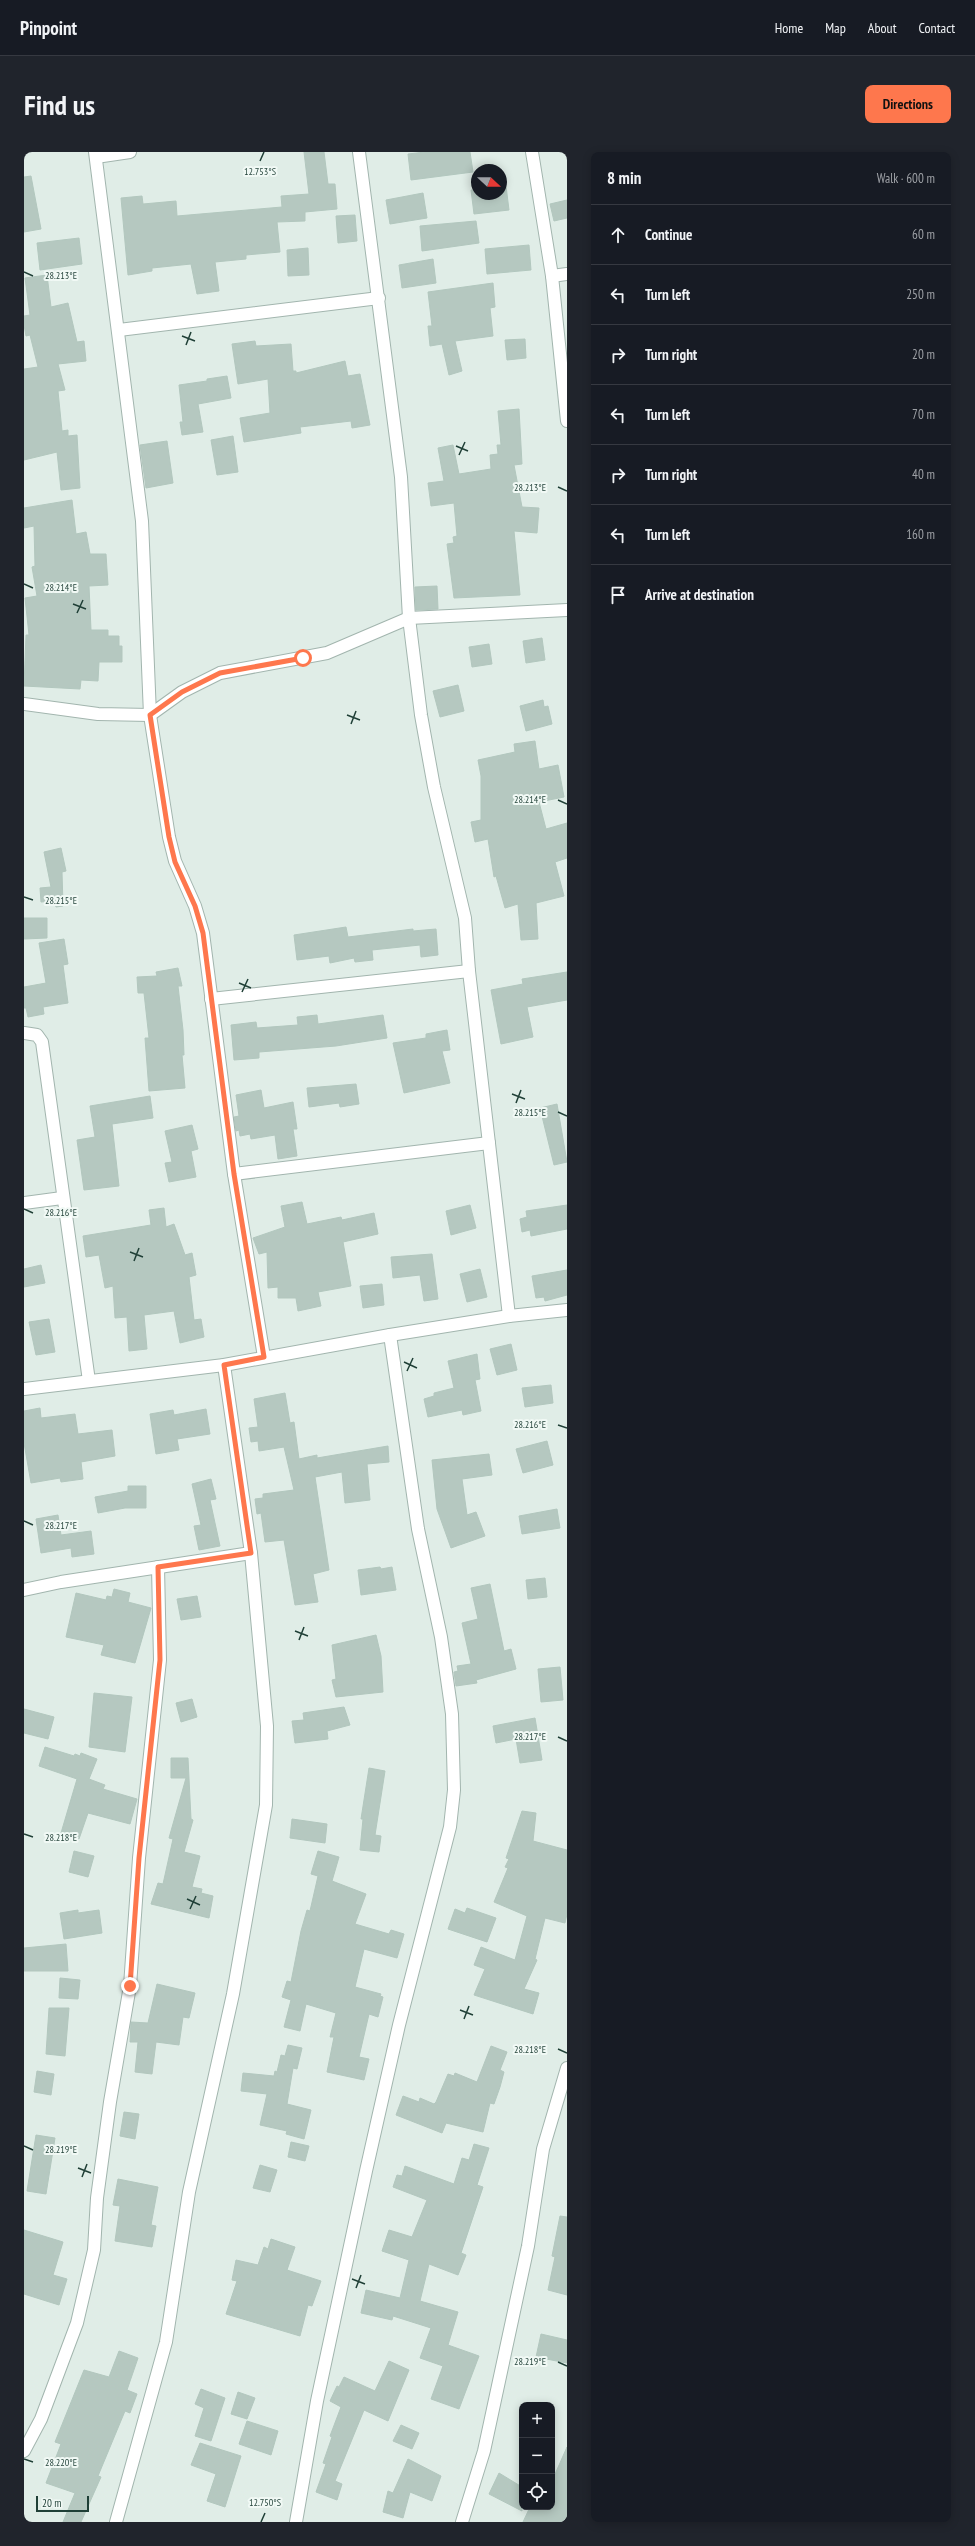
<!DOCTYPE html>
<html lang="en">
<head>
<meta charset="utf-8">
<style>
  body { margin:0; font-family:"PT Sans Narrow",sans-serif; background:#20242c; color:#f1f3f6 }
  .controls { position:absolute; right:12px; bottom:12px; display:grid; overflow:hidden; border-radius:8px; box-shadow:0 2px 10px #0003 }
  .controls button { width:36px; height:36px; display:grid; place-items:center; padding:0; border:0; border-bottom:1px solid #363941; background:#171b24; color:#f1f3f6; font:20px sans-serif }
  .compass { position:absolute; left:447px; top:12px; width:36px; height:36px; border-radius:50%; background:#171b24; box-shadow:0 2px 10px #0003; rotate:112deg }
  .scale { position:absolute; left:12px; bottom:10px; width:53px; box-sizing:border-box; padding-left:4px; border:2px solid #1f3f36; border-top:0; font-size:11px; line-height:14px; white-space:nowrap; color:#1f3f36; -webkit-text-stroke:3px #f1f9f5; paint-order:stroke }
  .stop { position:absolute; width:12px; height:12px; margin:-9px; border:3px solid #fe774d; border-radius:50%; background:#fff }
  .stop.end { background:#fe774d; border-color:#fff; box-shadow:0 1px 4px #0008 }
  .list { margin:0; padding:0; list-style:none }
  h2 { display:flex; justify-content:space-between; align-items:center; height:52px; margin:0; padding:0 16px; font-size:17px }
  h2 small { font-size:13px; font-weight:400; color:#9ea1a6 }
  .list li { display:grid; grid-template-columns:26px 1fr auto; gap:12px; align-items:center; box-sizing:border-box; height:60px; padding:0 16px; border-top:1px solid #363941 }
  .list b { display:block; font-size:15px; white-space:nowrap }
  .list em { font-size:13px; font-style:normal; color:#9ea1a6 }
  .icon { flex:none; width:22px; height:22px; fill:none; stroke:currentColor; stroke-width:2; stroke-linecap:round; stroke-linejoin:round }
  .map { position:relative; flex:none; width:543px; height:2370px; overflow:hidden; border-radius:8px }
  header { display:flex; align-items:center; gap:24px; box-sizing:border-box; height:56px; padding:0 20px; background:#171b24; border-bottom:1px solid #363941 }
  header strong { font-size:19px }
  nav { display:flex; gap:22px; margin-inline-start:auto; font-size:14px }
  .intro { display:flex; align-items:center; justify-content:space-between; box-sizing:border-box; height:96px; padding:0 24px }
  h1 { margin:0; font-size:28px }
  .button { padding:10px 18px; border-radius:8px; background:#fe774d; color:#111; font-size:14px; font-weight:700 }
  main { display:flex; gap:24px; padding:0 24px }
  aside { flex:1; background:#171b24; border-radius:8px; box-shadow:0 2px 10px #0003 }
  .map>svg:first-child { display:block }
  .building { fill:#b5c8c0; stroke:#b2c7be }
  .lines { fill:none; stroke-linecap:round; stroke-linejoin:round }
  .minor-casing { stroke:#a2b5ae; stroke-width:14 }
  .minor { stroke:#fff; stroke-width:12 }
  .route { stroke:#fe774d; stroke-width:5 }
  .ticks { fill:none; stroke:#1f3f36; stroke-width:1.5 }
  .ticks-label { font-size:10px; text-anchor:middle; fill:#1f3f36; stroke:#f1f9f5; stroke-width:4; stroke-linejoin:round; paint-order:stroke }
</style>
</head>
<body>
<header>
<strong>Pinpoint</strong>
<nav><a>Home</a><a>Map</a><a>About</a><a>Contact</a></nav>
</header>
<div class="intro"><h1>Find us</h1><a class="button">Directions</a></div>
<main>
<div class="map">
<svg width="543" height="2370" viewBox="0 0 543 2370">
  <rect width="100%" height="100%" fill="#e0ede7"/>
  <g class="building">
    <path d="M280,0H300L304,32H311L313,57L281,60V69L253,70L256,100L222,103V107L191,110L195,139L173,142L167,112L128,116V119L104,123L97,46L118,44L119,52L152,49L153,64L258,55L257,44L285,42Z"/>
    <path d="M401,0H446L449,20L387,28L384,2Z"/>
    <path d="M7,24L17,77L0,80V25Z"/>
    <path d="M482,34L485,58L450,62L447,38H453V42H477V35Z"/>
    <path d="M399,41L403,66L366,72L362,48Z"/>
    <path d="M543,48V66L530,69L526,52Z"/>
    <path d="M331,63L333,89L314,91L312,64Z"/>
    <path d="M452,69L455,91L398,99L396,74Z"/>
    <path d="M55,86L58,112L16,118L13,91Z"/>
    <path d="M505,93L507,118L463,122L461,97Z"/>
    <path d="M284,96L285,123L264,124L263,98Z"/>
    <path d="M409,107L412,131L378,136L375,113Z"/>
    <path d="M23,123L27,155L44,151L53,190L60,189L62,209L34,212L41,238L34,239L38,279L44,278V284L53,283L56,336L37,338L33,300L0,308V217L14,215L6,183L2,184L0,173V164L6,163L1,126Z"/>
    <path d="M469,131L471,155L466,156L469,184L431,189L438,219L425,223L418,192L406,194L404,174H408L404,140Z"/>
    <path d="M501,187L502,206L483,208L481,188Z"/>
    <path d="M231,189L232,194L267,192L269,219H272V221L321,209L324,224L336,222L346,273L328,276L327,269L276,275L277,281L220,290L216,266L246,261L244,227L214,232L208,192Z"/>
    <path d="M203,224L207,246L174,252L179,280L158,283L156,270H159L155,233L183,229V227Z"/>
    <path d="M495,257L498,312L490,313L498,355L515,356L513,381L490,379L496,443L430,446L423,392L430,391L429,385L433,384L430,351L407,354L404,331L420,329L414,296L429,293L435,322L467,317L466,303L474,302L473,293H477L474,259Z"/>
    <path d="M209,284L214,320L193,323L187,288Z"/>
    <path d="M143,289L149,331L122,336L116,293Z"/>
    <path d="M48,348L52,382L62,380L66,402H82L84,433L65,434L67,478H84V484H95V494H98V510H75L74,529L57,528L56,537L0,534L2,483H5L1,446L13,444L8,415L11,414L10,374L0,376V356Z"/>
    <path d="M413,434L414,457L392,458L391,435Z"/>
    <path d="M518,486L521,508L502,511L499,489Z"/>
    <path d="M465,492L468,512L448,515L445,495Z"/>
    <path d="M434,533L440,559L416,565L409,539Z"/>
    <path d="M519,548L520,555L524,554L528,572L502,579L496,554Z"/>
    <path d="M511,589L515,617L534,613L540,645L515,650L522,677L543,671V706L531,710L540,744L512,751L514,787L497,788L494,752L481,756L472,724L470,725L464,687L451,690L447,670L457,668V624L454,608L491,600L490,592Z"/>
    <path d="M37,696L42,719L38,720L39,754L32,755L30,749L17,750L16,736L27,735L20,700Z"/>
    <path d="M0,766H23V786L0,787Z"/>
    <path d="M322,775L324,785L389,777V779L412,777L414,803L397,805L396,793L348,798L349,808L331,810L330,806L306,811L305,804L273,808L270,783Z"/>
    <path d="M40,787L44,812L39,813L44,851L19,855L20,862L4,865L2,856H0V835L22,831L15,791Z"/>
    <path d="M154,816L158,834H154L159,878L160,903H158L161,936L125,939L121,886H125L120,841H114L113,825L133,824L132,820Z"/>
    <path d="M543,820V848L503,855L509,885L477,892L467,838L499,832L498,827Z"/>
    <path d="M293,863L294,872L359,863L363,886L312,894L235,900V906L210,908L207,873L232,870L233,876L274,873L273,865Z"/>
    <path d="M423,878L426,898L418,899L426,931L380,941L369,891L402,886V882Z"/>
    <path d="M332,932L335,952L316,955L315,951L285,955L283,936Z"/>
    <path d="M237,938L240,956L269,950L273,977H269L273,1004L254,1007L251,983L227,987L226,982L216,984L215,978L212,979L210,965L215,964L212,943Z"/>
    <path d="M126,944L129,966L88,972L95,1034L60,1038L53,988L71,985L66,954Z"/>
    <path d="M533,952L543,1010L530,1013L516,956Z"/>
    <path d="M168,973L174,997L167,999L172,1025L145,1030L141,1011L148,1010L141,979Z"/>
    <path d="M278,1050L283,1072L317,1065L318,1068L350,1061L354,1082L319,1090L327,1134L294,1140L297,1154L274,1159L272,1146H254V1135L244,1136L243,1100L235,1102L229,1086L261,1075L257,1054Z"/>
    <path d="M446,1053L452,1076L427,1083L422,1059Z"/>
    <path d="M543,1053V1077L507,1084L506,1078L498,1080L496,1067L503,1065L502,1059Z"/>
    <path d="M140,1056L142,1075L150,1072L161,1103L168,1101L172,1123L165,1125L170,1168L177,1167L180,1185L156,1191L150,1159L120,1163L123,1197L105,1199L103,1165L91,1166L89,1134L81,1136L75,1103L62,1105L59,1084L127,1073L125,1058Z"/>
    <path d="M408,1102L414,1147L400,1149L396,1123L369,1126L367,1105Z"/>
    <path d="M17,1113L21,1131L0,1135V1117Z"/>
    <path d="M456,1117L463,1145L443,1150L436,1122Z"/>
    <path d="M543,1118V1143L521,1149L520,1145L512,1146L508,1124Z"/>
    <path d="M358,1132L360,1153L339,1156L336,1134Z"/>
    <path d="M25,1167L31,1200L12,1203L5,1170Z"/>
    <path d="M487,1192L493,1218L473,1223L466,1197Z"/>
    <path d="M453,1202L456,1227L451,1228L457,1259L439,1263L438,1258L404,1265L400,1247L410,1244V1241L430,1236L424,1209Z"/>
    <path d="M527,1233L529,1251L501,1255L498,1236Z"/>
    <path d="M261,1241L266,1271L270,1270L275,1307L293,1303V1306L364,1294L365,1310L343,1312L346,1348L321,1351L318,1320L291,1325L305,1418L289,1422L294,1450L271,1453L260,1388L241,1390L237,1361L233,1362L231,1347L239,1346V1342L270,1338L260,1295L235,1299L234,1289L227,1290L225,1276L234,1275L230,1247Z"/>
    <path d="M16,1256L17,1266L51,1262L54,1282L88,1278L91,1304L57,1310L59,1327L37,1330L36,1326L7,1331L0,1291V1259Z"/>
    <path d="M182,1257L186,1282L153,1287L155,1298L132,1302L126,1262L149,1258L150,1263Z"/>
    <path d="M523,1289L529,1313L499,1321L492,1297Z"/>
    <path d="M465,1302L468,1323L438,1327L443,1363L452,1360L461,1384L427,1396L413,1357L408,1308Z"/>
    <path d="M187,1327L192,1347L186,1348L196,1394L175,1398L170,1374L177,1373L168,1332Z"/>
    <path d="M104,1334H122V1356H101L74,1361L71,1345L104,1339Z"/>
    <path d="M533,1357L536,1376L498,1382L495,1364Z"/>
    <path d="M34,1363L37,1383L67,1379L70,1402L48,1405L47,1396L17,1401L12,1367Z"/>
    <path d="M356,1415L357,1417L368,1415L372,1438L337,1443L334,1418Z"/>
    <path d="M521,1426L523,1445L504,1447L502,1428Z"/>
    <path d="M466,1432L480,1499L487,1497L492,1517L452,1528L453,1531L432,1534L430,1520L434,1519L433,1514L447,1512L438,1471L454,1467L447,1436Z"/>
    <path d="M90,1437L106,1441L104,1450L127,1456L111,1511L77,1503L80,1493L42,1485L52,1441L82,1448L83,1444L88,1445Z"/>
    <path d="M173,1444L177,1465L157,1468L153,1447Z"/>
    <path d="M352,1483L357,1504L359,1540L312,1545L308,1528L312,1527L308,1493Z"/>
    <path d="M536,1515L539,1548L517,1550L514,1517Z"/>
    <path d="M70,1541L108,1545L101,1600L65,1595Z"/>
    <path d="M168,1547L173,1565L157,1570L152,1551Z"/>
    <path d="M320,1555L326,1573L303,1579L304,1587L271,1591L268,1569L280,1568L279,1561Z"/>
    <path d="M0,1557L30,1565L24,1587L0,1581Z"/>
    <path d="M511,1566L518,1608L496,1611L492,1587L472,1591L469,1574Z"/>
    <path d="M21,1595L50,1604L51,1602L56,1604L57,1601L73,1607L65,1627L81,1633L79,1637L113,1647L106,1672L64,1661L55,1687L37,1681L53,1627L15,1614Z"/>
    <path d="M147,1606H164L167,1667L169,1668L160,1700L176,1704L168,1735L178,1737L177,1741L189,1744L185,1766L127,1752L134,1731L139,1732L149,1687L145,1686L162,1626H147Z"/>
    <path d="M345,1616L361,1619L351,1683L357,1684L355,1700L336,1698L339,1667H337Z"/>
    <path d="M498,1659L512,1661L509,1689L543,1698V1762L541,1771L521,1766L511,1807L513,1808L500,1837L515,1841L509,1862L450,1843L461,1817L450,1813L457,1795L491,1808L503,1764L470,1750L484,1716L481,1715L485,1707L482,1706Z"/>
    <path d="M268,1667L303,1672L301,1691L266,1686Z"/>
    <path d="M50,1699L70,1704L64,1725L45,1720Z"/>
    <path d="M294,1699L315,1705L308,1729L342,1742L331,1772L365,1782L367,1778L380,1782L373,1806L340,1797L331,1835L357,1842L356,1844L359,1845L354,1865L345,1862L335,1905L345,1907L340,1928L303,1920L310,1885H306L312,1861L282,1852L276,1879L260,1875L267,1848L258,1845L263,1829L267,1830L277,1779L283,1758L286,1759L294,1724L287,1722Z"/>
    <path d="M443,1756L472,1766L463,1790L424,1777L431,1757L441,1761Z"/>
    <path d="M54,1758V1761L75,1758L78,1781L40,1787L36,1761Z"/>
    <path d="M42,1792L44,1819H0V1796Z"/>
    <path d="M36,1826L56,1828L54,1847L35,1846Z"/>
    <path d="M133,1832L171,1841L165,1866L159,1865L155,1893L132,1890L128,1922L111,1920L114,1890H106L107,1870L124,1871Z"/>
    <path d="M25,1856H45L41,1904L22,1902Z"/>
    <path d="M264,1893L278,1896L273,1917L269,1916L263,1952L287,1958L280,1987L262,1982L263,1979L236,1973L243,1942L217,1939L219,1921L250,1924L251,1919L253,1920L257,1903L261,1904Z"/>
    <path d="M467,1894L483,1900L476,1918L480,1920L476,1935L470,1952L466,1951L459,1980L422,1971L418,1981L372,1963L379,1944L395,1950L396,1946L410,1952L412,1950L424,1922L430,1924L431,1921L453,1930Z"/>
    <path d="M13,1919L30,1922L27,1943L10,1940Z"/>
    <path d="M100,1960L115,1962L111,1987L96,1984Z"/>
    <path d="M12,1983L31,1986L22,2042L3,2039Z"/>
    <path d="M267,1990L285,1994L281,2009L264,2005Z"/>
    <path d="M450,1992L465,1996L453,2033L459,2035L437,2101L442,2103L434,2123L405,2112L396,2149L434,2160L424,2193L455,2204L435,2257L407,2247L419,2214L396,2206L407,2176L369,2164L368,2168L337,2161L342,2138L376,2146L385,2108L358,2099L365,2078L388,2085L403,2048L369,2035L373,2023L378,2024L381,2014L430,2032L438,2006L445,2008Z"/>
    <path d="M236,2013L253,2018L246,2040L229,2036Z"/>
    <path d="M94,2027L134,2035L127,2073L132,2074L128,2095L91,2089L96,2054L89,2053Z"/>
    <path d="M536,2064L543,2065V2143L524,2138L531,2105L528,2104Z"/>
    <path d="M0,2078L39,2090L29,2123L43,2127L35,2153L0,2142Z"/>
    <path d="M247,2087L271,2095L263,2118L297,2129L288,2154L284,2153L276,2184L202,2162L213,2129L208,2128L212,2108L234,2113L240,2095L244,2097Z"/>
    <path d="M517,2182L543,2188V2211L512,2205Z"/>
    <path d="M95,2199L114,2206L103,2238L113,2242L106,2261L101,2259L74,2324L77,2325L57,2370H39L51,2341L22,2331L37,2292L31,2290L60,2218L85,2225Z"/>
    <path d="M365,2209L385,2218L364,2269L340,2258L311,2329L318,2332L313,2348L292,2340L302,2312L299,2311L308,2285L306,2284L317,2255L306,2249L313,2234L315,2235L320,2225L351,2239Z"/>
    <path d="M177,2237L201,2246L187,2289L171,2284L180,2256L171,2252Z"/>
    <path d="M214,2240L231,2246L223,2267L207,2262Z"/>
    <path d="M223,2269L254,2279L247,2303L215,2292Z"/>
    <path d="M377,2273L395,2281L388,2297L369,2289Z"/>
    <path d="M176,2291L217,2304L201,2355L183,2349L192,2322L167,2313Z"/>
    <path d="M543,2295V2370H499L506,2355H528V2329Z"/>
    <path d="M384,2307L417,2324L408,2349L386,2340L379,2366L359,2360L364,2339L369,2341Z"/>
    <path d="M475,2321L498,2335V2359L465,2342Z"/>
  </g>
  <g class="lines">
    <defs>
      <g id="minor">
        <path d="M71,0L118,369L126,563L145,685L151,709L171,754L179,781L210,1022L240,1205"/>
        <path d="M335,0L377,325L385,466L397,563L410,635L441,766L445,819L485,1164"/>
        <path d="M508,0L528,124L543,269"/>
        <path d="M72,5L106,0"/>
        <path d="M528,124L543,122"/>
        <path d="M95,178L355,146"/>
        <path d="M0,552L74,562L126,563L158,540L196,521L303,501L385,466L543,458"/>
        <path d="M187,847L445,819"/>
        <path d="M0,881L13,883L18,890L65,1229"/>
        <path d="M210,1022L465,991"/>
        <path d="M0,1051L38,1046"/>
        <path d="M0,1237L200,1213L366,1183L485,1164L543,1158"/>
        <path d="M0,1438L37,1430L227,1401"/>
        <path d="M0,2299L17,2267L53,2171L70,2098L73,2046L86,1950L106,1834L115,1706L136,1508L134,1415"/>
        <path d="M92,2370L142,2190L165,2040L209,1842L242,1653L243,1574L227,1401L200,1213"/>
        <path d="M272,2370L293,2249L342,2019L375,1873L426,1675L430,1638L428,1562L417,1485L394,1377L366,1183"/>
        <path d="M438,2370L460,2299L504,2094L519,1997L543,1916"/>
      </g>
    </defs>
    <use href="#minor" class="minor-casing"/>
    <use href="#minor" class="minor"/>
  </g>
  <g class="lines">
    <path class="route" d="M106,1834L115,1706L136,1508L134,1415L227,1401L200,1213L240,1205L210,1022L179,781L171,754L151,710L145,685L126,563L158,540L196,521L279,506"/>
  </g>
  <path class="ticks" d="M236,9L240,0M0,120L9,124M158,184L171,189M162,193L167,180M432,294L444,299M435,303L441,290M534,335L543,339M0,432L9,436M49,452L62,457M53,461L59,448M323,563L336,568M327,572L332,559M534,648L543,652M0,745L9,748M215,831L227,836M218,840L224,827M488,942L501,947M492,951L497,938M534,960L543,964M0,1057L9,1061M106,1100L119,1105M110,1109L115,1096M380,1210L393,1216M383,1219L389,1206M534,1273L543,1276M0,1369L9,1373M271,1479L284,1484M275,1488L280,1475M534,1585L543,1589M0,1682L9,1685M163,1747L176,1753M166,1757L172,1744M436,1858L449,1863M440,1867L445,1854M534,1897L543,1901M0,1994L9,1998M54,2016L67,2021M58,2025L63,2012M328,2127L341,2132M332,2136L337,2123M534,2210L543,2214M0,2307L9,2310M237,2370L241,2361"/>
  <g class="ticks-label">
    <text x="236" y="23">12.753°S</text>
    <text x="37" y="127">28.213°E</text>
    <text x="506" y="339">28.213°E</text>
    <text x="37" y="439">28.214°E</text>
    <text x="506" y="651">28.214°E</text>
    <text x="37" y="752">28.215°E</text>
    <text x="506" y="964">28.215°E</text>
    <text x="37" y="1064">28.216°E</text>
    <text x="506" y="1276">28.216°E</text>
    <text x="37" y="1377">28.217°E</text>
    <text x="506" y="1588">28.217°E</text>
    <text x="37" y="1689">28.218°E</text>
    <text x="506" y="1901">28.218°E</text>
    <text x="37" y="2001">28.219°E</text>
    <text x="506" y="2213">28.219°E</text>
    <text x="37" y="2314">28.220°E</text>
    <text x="241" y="2354">12.750°S</text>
  </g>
</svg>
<div class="controls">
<button>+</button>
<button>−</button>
<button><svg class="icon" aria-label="locate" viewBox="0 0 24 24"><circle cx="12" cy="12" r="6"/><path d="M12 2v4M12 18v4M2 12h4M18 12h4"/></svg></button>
</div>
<svg class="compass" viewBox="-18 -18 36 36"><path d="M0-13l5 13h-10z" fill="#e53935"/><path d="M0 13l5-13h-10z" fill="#9ea1a6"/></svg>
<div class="scale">20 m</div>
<div class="stop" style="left:279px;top:506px"></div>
<div class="stop end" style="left:106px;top:1834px"></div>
</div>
<aside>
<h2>8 min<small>Walk · 600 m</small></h2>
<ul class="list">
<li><svg class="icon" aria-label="ahead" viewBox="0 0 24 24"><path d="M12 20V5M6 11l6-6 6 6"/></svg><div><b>Continue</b></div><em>60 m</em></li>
<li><svg class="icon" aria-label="left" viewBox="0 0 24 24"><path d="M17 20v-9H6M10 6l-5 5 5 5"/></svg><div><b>Turn left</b></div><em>250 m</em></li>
<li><svg class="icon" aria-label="right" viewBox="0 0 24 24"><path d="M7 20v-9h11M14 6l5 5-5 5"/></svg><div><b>Turn right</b></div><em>20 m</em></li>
<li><svg class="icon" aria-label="left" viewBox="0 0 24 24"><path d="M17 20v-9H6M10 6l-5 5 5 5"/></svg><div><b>Turn left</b></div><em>70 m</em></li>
<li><svg class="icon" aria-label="right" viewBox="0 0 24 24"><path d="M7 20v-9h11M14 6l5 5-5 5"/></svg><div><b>Turn right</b></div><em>40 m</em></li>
<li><svg class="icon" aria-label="left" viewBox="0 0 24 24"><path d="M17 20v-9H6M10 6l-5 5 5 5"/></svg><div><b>Turn left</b></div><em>160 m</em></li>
<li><svg class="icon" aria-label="arrive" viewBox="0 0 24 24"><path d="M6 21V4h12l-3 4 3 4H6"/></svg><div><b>Arrive at destination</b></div></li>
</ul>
</aside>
</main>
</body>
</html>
